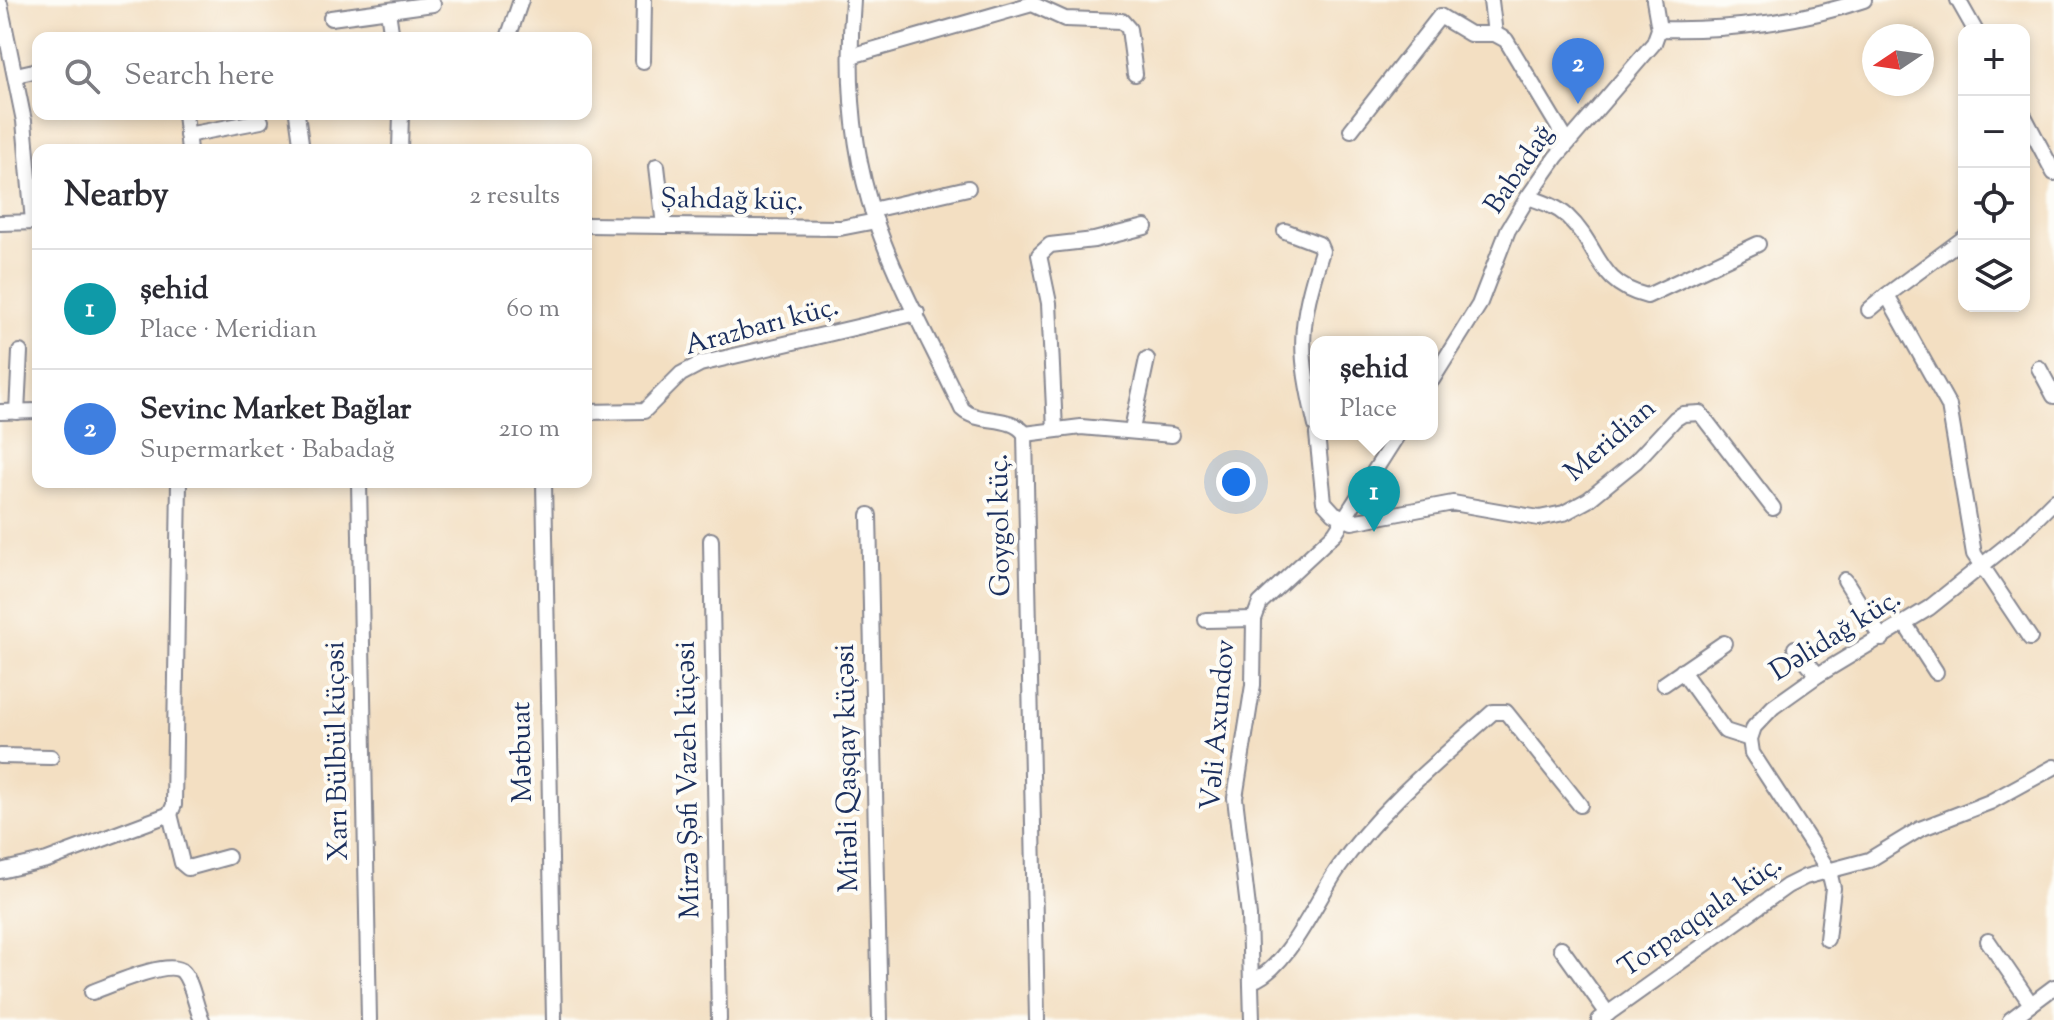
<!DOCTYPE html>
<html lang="en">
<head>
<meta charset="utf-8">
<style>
  body { margin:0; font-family:"Sorts Mill Goudy",serif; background:#f2f2f3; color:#2b2b33 }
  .controls { position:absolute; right:24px; top:24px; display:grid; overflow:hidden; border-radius:16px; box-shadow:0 4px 12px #0003 }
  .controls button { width:72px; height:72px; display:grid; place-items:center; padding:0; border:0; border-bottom:2px solid #e1e1e2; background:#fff; color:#2b2b33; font:40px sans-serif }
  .compass { position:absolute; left:1862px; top:24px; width:72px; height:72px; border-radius:50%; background:#fff; box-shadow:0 4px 12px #0003; rotate:257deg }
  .you { position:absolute; left:1236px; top:482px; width:28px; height:28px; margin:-20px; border:6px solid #fff; border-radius:50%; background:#1a73e8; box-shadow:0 0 0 12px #1a73e833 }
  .badge { display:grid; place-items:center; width:52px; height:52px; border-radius:50%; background:#1f6fb2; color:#fff; font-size:26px; font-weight:700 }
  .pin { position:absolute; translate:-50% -66px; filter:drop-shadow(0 2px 4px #0008) }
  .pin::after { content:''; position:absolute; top:42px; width:28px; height:24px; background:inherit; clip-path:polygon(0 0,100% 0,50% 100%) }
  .popup { position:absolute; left:1310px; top:336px; width:128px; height:104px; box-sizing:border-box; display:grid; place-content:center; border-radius:16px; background:#fff; filter:drop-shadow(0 2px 6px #0005); font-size:26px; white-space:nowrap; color:#7c7c81 }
  .popup b { font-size:30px; color:#2b2b33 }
  .popup::after { content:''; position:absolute; left:50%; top:100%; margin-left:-16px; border:16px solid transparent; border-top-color:#fff }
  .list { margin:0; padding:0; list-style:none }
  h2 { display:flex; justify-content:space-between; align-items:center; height:104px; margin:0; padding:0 32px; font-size:34px }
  h2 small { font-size:26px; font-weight:400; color:#7c7c81 }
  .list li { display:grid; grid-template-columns:52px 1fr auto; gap:24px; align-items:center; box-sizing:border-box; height:120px; padding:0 32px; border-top:2px solid #e1e1e2 }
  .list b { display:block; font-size:30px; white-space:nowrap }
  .list p { margin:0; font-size:26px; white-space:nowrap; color:#7c7c81 }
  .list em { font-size:26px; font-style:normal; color:#7c7c81 }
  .icon { flex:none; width:44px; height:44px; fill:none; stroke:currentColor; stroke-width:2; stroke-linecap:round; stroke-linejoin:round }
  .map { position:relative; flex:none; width:2054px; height:1020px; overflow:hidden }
  .search { position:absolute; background:#fff; box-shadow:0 4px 12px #0003; left:32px; top:32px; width:560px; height:88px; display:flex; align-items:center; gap:20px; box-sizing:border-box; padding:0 28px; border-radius:16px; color:#7c7c81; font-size:30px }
  .panel { position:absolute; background:#fff; box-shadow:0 4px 12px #0003; left:32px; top:144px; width:560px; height:344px; border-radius:16px }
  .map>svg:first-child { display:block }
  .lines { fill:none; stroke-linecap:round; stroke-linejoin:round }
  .street-casing { stroke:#878790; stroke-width:18 }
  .street { stroke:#fff; stroke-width:14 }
  .labels { text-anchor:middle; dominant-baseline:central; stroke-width:8; stroke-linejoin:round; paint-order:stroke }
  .street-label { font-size:28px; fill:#1b2f5e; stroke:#fdfcf7 }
</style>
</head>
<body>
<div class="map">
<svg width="2054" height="1020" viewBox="0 0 2054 1020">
  <rect width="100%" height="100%" fill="#fdfcf7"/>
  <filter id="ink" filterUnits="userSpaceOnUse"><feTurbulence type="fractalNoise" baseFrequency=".0125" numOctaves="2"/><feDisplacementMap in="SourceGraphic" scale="16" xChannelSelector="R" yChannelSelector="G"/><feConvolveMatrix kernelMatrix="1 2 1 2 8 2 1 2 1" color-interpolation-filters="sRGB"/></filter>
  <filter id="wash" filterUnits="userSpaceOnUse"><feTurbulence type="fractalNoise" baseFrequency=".006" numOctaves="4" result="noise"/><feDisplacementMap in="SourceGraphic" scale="32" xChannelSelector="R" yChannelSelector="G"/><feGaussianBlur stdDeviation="1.8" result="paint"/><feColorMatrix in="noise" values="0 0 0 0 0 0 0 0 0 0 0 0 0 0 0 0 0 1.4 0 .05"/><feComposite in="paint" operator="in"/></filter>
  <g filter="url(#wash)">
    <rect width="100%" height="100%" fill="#f3dfc2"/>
  </g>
  <g filter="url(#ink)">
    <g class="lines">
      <defs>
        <g id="street">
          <path d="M853,0C847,73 851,149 875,219C897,284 933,347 962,409C979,425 1011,414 1025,434L1037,1020"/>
          <path d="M1958,0L1975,30"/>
          <path d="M1491,1L1495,34"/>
          <path d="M0,4L24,121L33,222"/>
          <path d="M388,11L392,38"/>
          <path d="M331,18L433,4"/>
          <path d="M1659,29C1725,31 1800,22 1864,0"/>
          <path d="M508,38L521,0"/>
          <path d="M851,56L1032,4L1065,19L1122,21L1129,29L1135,74"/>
          <path d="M643,61L644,0"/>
          <path d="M16,75L38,70"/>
          <path d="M185,114L189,150"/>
          <path d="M297,114L302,150"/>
          <path d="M2024,116L2054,173"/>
          <path d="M1351,130L1440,16L1470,34H1495L1506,40L1568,143"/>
          <path d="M187,135L261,121"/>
          <path d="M400,150L401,114"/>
          <path d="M657,166L664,226"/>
          <path d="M1528,197C1542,202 1556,206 1567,216C1601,248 1595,283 1647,296L1758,244"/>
          <path d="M872,210L968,188"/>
          <path d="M0,223L38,222"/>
          <path d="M586,225L840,228L876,221"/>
          <path d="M1285,231L1319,244L1322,251C1298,326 1298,350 1316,426"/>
          <path d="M1964,238L1887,295L1949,406L1974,554L2030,638"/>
          <path d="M1869,310L1887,295"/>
          <path d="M2039,368L2054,396"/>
          <path d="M1432,380L1479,305L1508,230L1528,197L1556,157L1654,43L1659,29L1654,0"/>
          <path d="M0,412L38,411"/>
          <path d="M17,412L20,352"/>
          <path d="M586,412L644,411L681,374L700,364L917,313"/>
          <path d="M1132,429L1147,359"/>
          <path d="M1055,430L1049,303L1039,255L1050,245L1094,240L1145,227"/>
          <path d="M1025,434L1081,427L1172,435"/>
          <path d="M1317,434L1324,502L1334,513L1352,522L1453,503L1539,518L1564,513L1588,500L1636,461L1675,419L1683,414L1700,413L1773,508"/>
          <path d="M359,482L369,1020"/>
          <path d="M544,482L554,1020"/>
          <path d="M869,515L880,1020"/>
          <path d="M711,540L719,1020"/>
          <path d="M1845,580L1882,639"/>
          <path d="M1206,620L1254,619"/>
          <path d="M1905,624L1936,672"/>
          <path d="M1795,648L1818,675"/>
          <path d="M1682,671L1725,731L1750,739"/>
          <path d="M1664,684L1724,643"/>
          <path d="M0,756L51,757"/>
          <path d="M170,814L182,863L188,868L228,857"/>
          <path d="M0,871L47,860L170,814L174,805L179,482"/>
          <path d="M1827,939L1833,888L1829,871L1752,753L1750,739L1754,727L1773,707L1818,675L1929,608L2020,535L2054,501"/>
          <path d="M1988,941L2031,1004"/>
          <path d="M1561,948L1608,1014"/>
          <path d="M1252,981C1287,969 1316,901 1337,870C1379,809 1438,761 1493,712H1506L1580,805"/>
          <path d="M92,992C109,986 170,958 183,972C193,984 195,1006 202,1020"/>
          <path d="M1252,1020L1249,916L1235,798L1253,685L1254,619L1260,603L1335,533L1398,434"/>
          <path d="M1599,1020L1787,886L1805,877L1869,860L1920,829L1990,802L2054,767"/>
          <path d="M2010,1020L2054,987"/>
        </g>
      </defs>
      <use href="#street" class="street-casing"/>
      <use href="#street" class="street"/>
    </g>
  </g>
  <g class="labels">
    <g class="street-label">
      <text transform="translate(1520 170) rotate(-56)">Babadağ</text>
      <text transform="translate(732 201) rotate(1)">Şahdağ küç.</text>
      <text transform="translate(762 327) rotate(-15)">Arazbarı küç.</text>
      <text transform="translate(1611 441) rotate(-41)">Meridian</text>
      <text transform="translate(1001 525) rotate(-91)">Goygol küç.</text>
      <text transform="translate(1836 636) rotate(-32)">Dəlidağ küç.</text>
      <text transform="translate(1219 725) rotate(-85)">Vəli Axundov</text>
      <text transform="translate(338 751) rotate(-91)">Xarı Bülbül küçəsi</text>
      <text transform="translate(523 752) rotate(-91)">Mətbuat</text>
      <text transform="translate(848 768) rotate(-91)">Mirəli Qaşqay küçəsi</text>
      <text transform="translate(689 780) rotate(-91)">Mirzə Şəfi Vazeh küçəsi</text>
      <text transform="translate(1701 917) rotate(-35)">Torpaqqala küç.</text>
    </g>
  </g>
</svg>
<div class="controls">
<button>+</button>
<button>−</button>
<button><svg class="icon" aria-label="locate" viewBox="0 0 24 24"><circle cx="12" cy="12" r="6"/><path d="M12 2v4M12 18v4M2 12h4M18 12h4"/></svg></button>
<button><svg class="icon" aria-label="layers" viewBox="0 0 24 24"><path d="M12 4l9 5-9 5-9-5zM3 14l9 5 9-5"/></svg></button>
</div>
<svg class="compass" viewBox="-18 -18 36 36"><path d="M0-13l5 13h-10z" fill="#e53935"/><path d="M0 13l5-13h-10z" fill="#7c7c81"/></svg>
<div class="you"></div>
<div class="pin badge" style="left:1374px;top:532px;background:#0f9aa8">1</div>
<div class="popup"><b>şehid</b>Place</div>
<div class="pin badge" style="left:1578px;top:104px;background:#3f7fe0">2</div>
<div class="search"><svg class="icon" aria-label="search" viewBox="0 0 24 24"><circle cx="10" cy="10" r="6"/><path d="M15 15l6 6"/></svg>Search here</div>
<section class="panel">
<h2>Nearby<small>2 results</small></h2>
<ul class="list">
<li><span class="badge" style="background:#0f9aa8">1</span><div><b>şehid</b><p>Place · Meridian</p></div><em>60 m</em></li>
<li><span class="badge" style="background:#3f7fe0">2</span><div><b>Sevinc Market Bağlar</b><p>Supermarket · Babadağ</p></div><em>210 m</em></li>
</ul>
</section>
</div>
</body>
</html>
